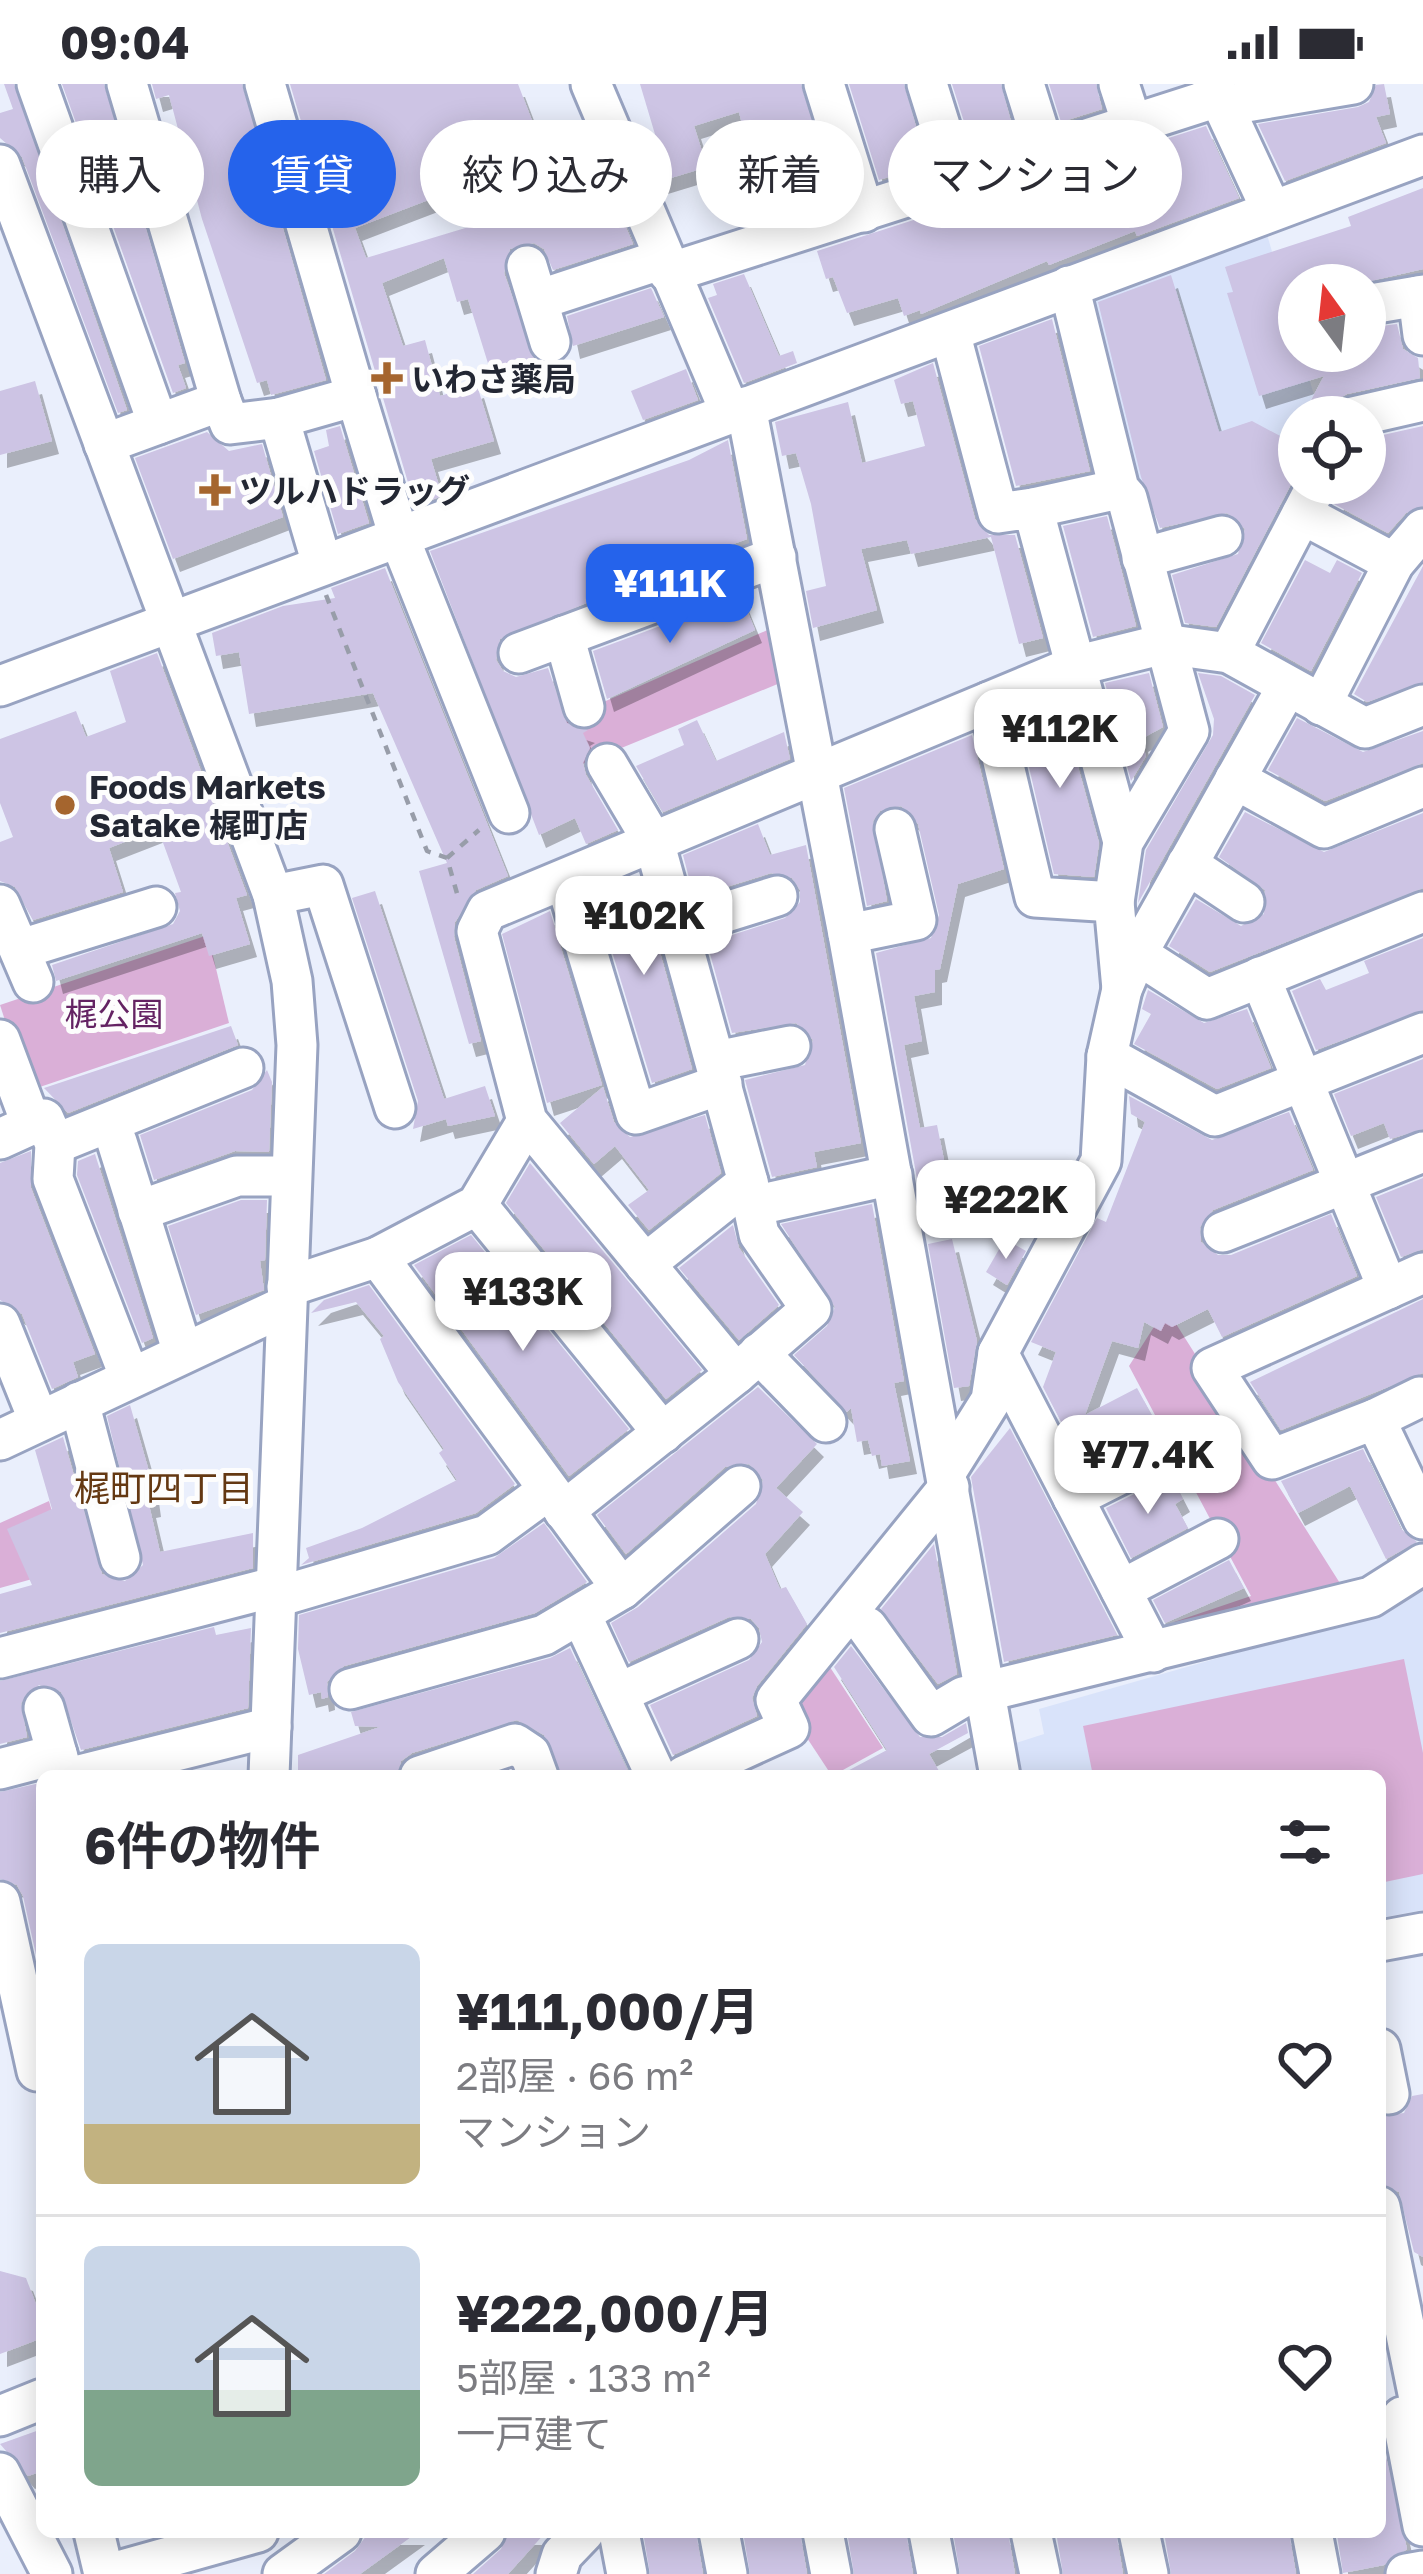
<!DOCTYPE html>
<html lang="ja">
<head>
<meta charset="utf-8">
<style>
	body { margin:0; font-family:"Golos Text","Noto Sans JP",sans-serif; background:#f2f2f3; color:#2b2b33; height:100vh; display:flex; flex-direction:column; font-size:45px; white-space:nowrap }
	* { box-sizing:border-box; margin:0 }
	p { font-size:39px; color:#7c7c81 }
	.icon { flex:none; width:66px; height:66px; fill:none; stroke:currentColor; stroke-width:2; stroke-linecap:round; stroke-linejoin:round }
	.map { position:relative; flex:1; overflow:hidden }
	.sheet { position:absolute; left:36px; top:1686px; width:1350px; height:768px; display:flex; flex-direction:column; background:#fff; border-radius:18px; box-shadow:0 6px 30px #0003 }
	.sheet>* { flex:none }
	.banner { position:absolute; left:36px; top:36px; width:1353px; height:108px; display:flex; gap:24px }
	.needle { width:78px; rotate:345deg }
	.fabs { position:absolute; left:1278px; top:180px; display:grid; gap:24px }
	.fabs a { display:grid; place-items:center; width:108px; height:108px; border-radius:50%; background:#fff; box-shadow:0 6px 30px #0003; font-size:60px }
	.price { position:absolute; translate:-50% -102px; padding:0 27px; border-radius:24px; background:#fff; color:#222; font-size:39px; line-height:78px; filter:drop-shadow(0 3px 6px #0008) }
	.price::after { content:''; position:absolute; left:50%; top:72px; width:36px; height:27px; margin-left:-18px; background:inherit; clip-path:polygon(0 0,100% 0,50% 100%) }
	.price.active { background:#2563eb; color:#fff }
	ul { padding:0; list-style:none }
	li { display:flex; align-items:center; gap:36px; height:300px; padding:0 48px }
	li+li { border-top:3px solid #e1e1e2 }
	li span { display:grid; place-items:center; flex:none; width:336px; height:240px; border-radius:18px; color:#555 }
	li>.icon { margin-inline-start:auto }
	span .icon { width:144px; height:144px; fill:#fffc; stroke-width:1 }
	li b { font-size:51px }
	h2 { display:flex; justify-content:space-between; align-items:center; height:144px; padding:0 48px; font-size:51px }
	.chip { padding:0 42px; border-radius:54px; background:#fff; box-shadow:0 6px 30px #0003; font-size:42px; line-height:108px }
	.chip.active { background:#2563eb; color:#fff }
	.status { display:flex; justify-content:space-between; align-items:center; height:84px; padding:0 60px; background:#fff; direction:ltr }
	.status svg { height:33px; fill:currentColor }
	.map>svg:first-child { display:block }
	.built { fill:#d9e3fa }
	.green { fill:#daafd7 }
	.building { fill:#cdc4e4; filter:url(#shadow) }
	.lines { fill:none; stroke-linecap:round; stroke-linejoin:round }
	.minor-casing { stroke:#98a3c1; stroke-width:45 }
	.path { stroke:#989da9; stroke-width:4.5; stroke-dasharray:9 9; stroke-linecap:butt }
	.minor { stroke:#fff; stroke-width:39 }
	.poi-dot { fill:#a5652e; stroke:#fdfdfd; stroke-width:4.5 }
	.labels { text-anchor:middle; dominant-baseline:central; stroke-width:10; stroke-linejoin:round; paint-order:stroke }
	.poi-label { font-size:33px; font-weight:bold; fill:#232733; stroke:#fdfdfd; text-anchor:start }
	.park-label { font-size:33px; fill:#642363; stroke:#fdfdfd }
	.neighbourhood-label { font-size:36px; fill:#643812; stroke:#fdfdfd }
</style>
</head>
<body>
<div class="status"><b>09:04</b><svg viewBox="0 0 49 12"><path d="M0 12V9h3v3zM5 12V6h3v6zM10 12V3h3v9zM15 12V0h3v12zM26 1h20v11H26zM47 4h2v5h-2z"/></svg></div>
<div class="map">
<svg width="1423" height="2490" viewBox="0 0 1423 2490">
	<defs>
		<filter id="shadow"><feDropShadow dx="7" dy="13" stdDeviation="0" flood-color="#0004"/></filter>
	</defs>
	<rect width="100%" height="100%" fill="#eaeffc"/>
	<!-- built -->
	<g class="built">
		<polygon points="1266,147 1314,311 1252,398 1144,423 1079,210"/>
		<polygon points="1423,1504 1423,1826 1380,1834 1380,1692 1023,1692 1016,1659 1044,1650 1039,1625 1387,1526"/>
	</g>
	<!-- green -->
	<g class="green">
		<polygon points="772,544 780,599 558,690 542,645"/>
		<polygon points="208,851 229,939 28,1007 0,921"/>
		<polygon points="1166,1224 1343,1504 1175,1549 1174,1538 1251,1512 1129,1282"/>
		<polygon points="49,1417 68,1485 0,1504 0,1439"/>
		<polygon points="820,1568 883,1664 832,1692 784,1619"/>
		<polygon points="1404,1575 1423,1669 1423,1790 1380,1799 1380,1692 1093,1692 1083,1642"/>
	</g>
	<!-- building -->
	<g class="building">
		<polygon points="4,0 14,0 127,326 118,329 22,73 0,54 0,29 13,25"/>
		<polygon points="62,0 104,0 185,279 178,281 186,304 173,309"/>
		<polygon points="152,0 242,0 326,296 271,311 267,296 257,299 202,135 169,11 156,15"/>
		<polygon points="290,0 518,0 534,42 509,53 520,81 355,144 366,174 608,101 633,160 553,186 544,165 534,159 510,165 504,189 534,275 491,289 468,215 457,218 444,174 382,199 403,262 425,256 440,312 477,301 494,357 431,375 442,412 415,422"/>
		<polygon points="640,0 801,0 834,111 827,113 817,86 796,94 788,77 754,86 739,28 694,42 707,83 661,97 652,70 660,67"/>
		<polygon points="849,0 904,0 927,81 879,96"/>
		<polygon points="952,0 1001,0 1015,53 973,66"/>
		<polygon points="1049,0 1096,0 1102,25 1061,38"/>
		<polygon points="1384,0 1390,30 1376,33 1386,59 1285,97 1258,40 1358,23 1369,18 1376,1"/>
		<polygon points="1206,42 1239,114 1137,152 1135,147 1049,181 1047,177 921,230 920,226 904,232 898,214 847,229 833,193 826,195 817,167"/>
		<polygon points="1423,104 1423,185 1353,201 1299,201 1299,218 1281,224 1295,267 1365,267 1365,244 1397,240 1403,265 1418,274 1420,294 1347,310 1336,316 1330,333 1302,333 1324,292 1259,312 1227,209 1233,208 1225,183 1351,142 1348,133"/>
		<polygon points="744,190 779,272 793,267 797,279 744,299 708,214 717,211 713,200"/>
		<polygon points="1171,191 1219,348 1252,337 1299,362 1299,385 1216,543 1185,539 1172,491 1238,470 1245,445 1227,429 1160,444 1141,393 1098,218"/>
		<polygon points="651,204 664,233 573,262 567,232"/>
		<polygon points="1052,235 1090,387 1016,402 979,262"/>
		<polygon points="933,279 975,435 989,451 1015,451 1043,554 1019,560 991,453 911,470 907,456 861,465 877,526 813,544 806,507 826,502 811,420 796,369 782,372 775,338 848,318 862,379 925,362 913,317 901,320 894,296"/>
		<polygon points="686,285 698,316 643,336 631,307"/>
		<polygon points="35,297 52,357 0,371 0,307"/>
		<polygon points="340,342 369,439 338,450 314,367 329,362 326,346"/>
		<polygon points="1423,342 1423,422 1406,429 1388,449 1334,420 1342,399 1365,399 1365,355"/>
		<polygon points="207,348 229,367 262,360 283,433 173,475 135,374"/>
		<polygon points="728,356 747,455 601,508 603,512 500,555 496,576 503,587 516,593 548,584 567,639 588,646 583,649 590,664 583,679 586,691 618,746 586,760 575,734 539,751 430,467 689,376"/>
		<polygon points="1107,432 1136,542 1093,553 1063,442"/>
		<polygon points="1305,476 1330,489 1337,476 1362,489 1311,587 1261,559"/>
		<polygon points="1423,482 1423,598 1367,618 1354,610"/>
		<polygon points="385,484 508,792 476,806 455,838 454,853 481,957 469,960 419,787 447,779 373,609 249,630 239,568 216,572 212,549 283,522 335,514 331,504"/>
		<polygon points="741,512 755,546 607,615 593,567"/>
		<polygon points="157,569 247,811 236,814 250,860 209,872 202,849 56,897 52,881 173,840 180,827 175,809 181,808 158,745 109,764 123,808 33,836 15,803 0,797 0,758 13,753 0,719 0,655 76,627 86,653 126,638 110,587"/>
		<polygon points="1149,589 1163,643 1141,655 1146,672 1131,697 1105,599"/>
		<polygon points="1198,589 1221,592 1255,611 1138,819 1146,766 1213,651 1214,635"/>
		<polygon points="1059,614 1099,759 1094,793 1054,790 1017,632"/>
		<polygon points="1297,634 1363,668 1423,647 1423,679 1325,717 1268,686"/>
		<polygon points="697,636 716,677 784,648 790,675 663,728 636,682 684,661 678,645"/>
		<polygon points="972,651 1004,785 958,800 940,885 935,886 935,908 914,912 922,957 904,961 920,1044 937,1041 949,1101 919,1106 876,869 931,854 939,831 918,740 901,722 880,727 873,737 887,817 867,822 844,704"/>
		<polygon points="1245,728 1324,768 1423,729 1423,804 1210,888 1169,862 1196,815 1241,842 1264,830 1265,806 1219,773"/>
		<polygon points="758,740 770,771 806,761 861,1059 814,1068 817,1083 772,1093 745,996 805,981 813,956 796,939 732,949 707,859 785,834 800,818 800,806 792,794 771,789 694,813 683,771"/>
		<polygon points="639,792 692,985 652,999 594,808"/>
		<polygon points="375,807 444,1015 485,1002 495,1032 448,1042 446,1035 413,1045 418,1017 352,814"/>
		<polygon points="550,827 602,1001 547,1019 502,850"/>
		<polygon points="1423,854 1423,926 1316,966 1292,907 1320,895 1326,906 1369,889 1364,877"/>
		<polygon points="1148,906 1204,939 1247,925 1271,984 1217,1005 1134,960 1151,930 1142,925"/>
		<polygon points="231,942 238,961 68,1029 44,1004"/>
		<polygon points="1423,975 1423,1045 1390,1055 1384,1039 1351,1052 1334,1010"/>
		<polygon points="267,986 272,998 269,1068 235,1067 154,1096 140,1051 252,1006"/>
		<polygon points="603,1003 614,1038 630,1053 705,1031 721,1089 649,1146 628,1121 649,1106 615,1062 594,1080 560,1039"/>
		<polygon points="1129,1012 1212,1056 1289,1028 1313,1086 1213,1126 1200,1143 1201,1158 1218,1171 1231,1171 1331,1130 1357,1192 1222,1253 1208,1225 1172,1243 1165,1239 1161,1247 1144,1238 1138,1264 1112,1257 1085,1331 1137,1304 1159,1344 1084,1382 1043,1303 1056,1268 1031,1258 1097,1134 1106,1138 1145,1038 1131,1030"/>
		<polygon points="31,1067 31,1104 95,1270 73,1278 78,1293 52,1305 22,1230 0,1216 0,1079"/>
		<polygon points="95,1070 153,1254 142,1259 77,1091 78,1077"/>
		<polygon points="530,1079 702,1286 666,1315 506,1119"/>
		<polygon points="1423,1094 1423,1165 1401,1173 1376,1113"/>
		<polygon points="241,1116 267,1116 265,1176 260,1177 264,1206 196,1231 168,1142"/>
		<polygon points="872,1120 904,1297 894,1299 910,1377 882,1382 880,1370 872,1372 868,1356 857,1358 851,1324 847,1328 794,1271 827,1242 835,1223 781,1140"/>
		<polygon points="733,1141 739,1164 779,1221 739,1256 679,1184"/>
		<polygon points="471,1151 629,1345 569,1392 414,1181"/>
		<polygon points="952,1155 977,1257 969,1302 954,1304 928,1160"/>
		<polygon points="1005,1155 1026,1167 1007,1201 986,1188"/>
		<polygon points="369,1201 515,1400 476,1429 301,1481 309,1474 306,1464 362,1444 457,1396 439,1369 444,1365 398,1298 380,1255 384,1252 356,1218 311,1229 324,1216"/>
		<polygon points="1423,1215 1423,1289 1281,1346 1250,1298"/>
		<polygon points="758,1303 817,1360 776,1404 803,1428 765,1470 780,1505 786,1503 807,1540 757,1602 752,1614 757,1632 673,1671 650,1621 749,1576 762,1558 759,1544 751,1535 729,1533 629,1578 611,1539 638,1523 756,1420 763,1396 749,1380 725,1383 626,1470 597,1431"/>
		<polygon points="130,1321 150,1391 154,1420 149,1421 160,1468 253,1449 253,1484 0,1549 0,1510 32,1501 7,1445 52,1425 35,1366 63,1353 102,1490 125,1497 143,1481 107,1332"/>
		<polygon points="1010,1344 1117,1551 1004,1578 971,1393"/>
		<polygon points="1363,1365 1401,1445 1417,1458 1386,1475 1350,1402 1298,1429 1281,1397"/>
		<polygon points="1171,1392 1183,1415 1175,1420 1188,1444 1131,1474 1106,1424"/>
		<polygon points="544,1439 587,1498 535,1529 344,1582 327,1598 328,1613 322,1615 321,1608 309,1611 298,1565 299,1531 494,1474"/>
		<polygon points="934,1460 957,1590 938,1600 881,1525"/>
		<polygon points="1229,1476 1244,1504 1165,1539 1153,1516"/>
		<polygon points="214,1543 216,1551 251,1544 248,1624 81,1666 61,1608 39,1601 21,1619 27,1653 0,1660 0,1597"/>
		<polygon points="851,1562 920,1653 942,1653 966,1639 968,1649 929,1670 942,1692 838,1692 887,1666 834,1583"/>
		<polygon points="570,1564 630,1692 561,1692 544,1651 517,1636 412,1669 401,1677 397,1692 298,1692 298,1671 380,1643 355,1642 351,1628 550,1574"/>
		<polygon points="40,1699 42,1702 42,1898 23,1812 17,1801 0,1795 0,1708"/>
		<polygon points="1423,2010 1423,2173 1414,2168 1399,2108 1380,2100 1380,2032 1404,2029 1412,2012"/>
		<polygon points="0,2187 26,2194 42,2236 42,2254 0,2270"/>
		<polygon points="42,2345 42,2387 28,2392 0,2360"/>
		<polygon points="1380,2346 1407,2465 1384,2481 1343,2489 1337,2451 1380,2448"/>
		<polygon points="369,2448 418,2448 360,2490 324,2490 355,2467"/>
		<polygon points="508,2448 546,2448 508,2490 473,2490 501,2465"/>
		<polygon points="643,2448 696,2448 703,2490 650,2490"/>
		<polygon points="743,2448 800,2448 807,2490 750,2490"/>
		<polygon points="847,2448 906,2448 913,2490 854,2490"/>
		<polygon points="953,2448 1008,2448 1015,2490 960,2490"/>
		<polygon points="1056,2448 1116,2448 1123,2490 1063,2490"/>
		<polygon points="1164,2448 1289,2448 1296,2490 1171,2490"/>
	</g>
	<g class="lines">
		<!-- minor casing -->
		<g class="minor-casing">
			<g id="minor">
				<polyline points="37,0 158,340"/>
				<polyline points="127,0 221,317 230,340 279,334 322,480"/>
				<polyline points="265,0 356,312 279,334"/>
				<polyline points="591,0 730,328"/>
				<polyline points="824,0 864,128"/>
				<polyline points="927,0 958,99"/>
				<polyline points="1024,0 1046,70"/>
				<polyline points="1119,0 1132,40"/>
				<polyline points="1213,0 1271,125"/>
				<polyline points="1222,22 1353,0"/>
				<polyline points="0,81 273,811 292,897 297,961 269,1692"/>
				<polyline points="527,182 550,258"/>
				<polyline points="669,189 1218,13"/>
				<polyline points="1069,202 1119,405 1127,414 1189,647 1123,758 1114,818"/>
				<polyline points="1423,211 1418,212 1423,251"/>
				<polyline points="538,216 663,175"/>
				<polyline points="1365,221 1418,212"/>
				<polyline points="950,248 998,429 1033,424 1123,758"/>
				<polyline points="356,312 399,453 509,729"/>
				<polyline points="746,323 848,850 1000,1692"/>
				<polyline points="1353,333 1423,317"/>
				<polyline points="104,360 221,317"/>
				<polyline points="1033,424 1119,405"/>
				<polyline points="1302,430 1394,479"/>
				<polyline points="1142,474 1222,452"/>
				<polyline points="564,552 584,623"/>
				<polyline points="519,569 776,473"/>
				<polyline points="1229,569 1318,399"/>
				<polyline points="0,602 1423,71"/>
				<polyline points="989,618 1035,813 1114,818 1122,905"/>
				<polyline points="1321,621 1394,479 1423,445"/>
				<polyline points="607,680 655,761 748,1098 645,1180"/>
				<polyline points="1235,695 1324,744 1423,703"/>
				<polyline points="1187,780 1244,818"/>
				<polyline points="566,798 636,1030 722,1000"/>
				<polyline points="273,811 323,801 395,1024"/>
				<polyline points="0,821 33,898"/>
				<polyline points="678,843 777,812"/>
				<polyline points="848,850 916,836 895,745"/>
				<polyline points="21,865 156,823"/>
				<polyline points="1137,870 1207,915 1423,828"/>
				<polyline points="1260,893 1388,1205"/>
				<polyline points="0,956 31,1039"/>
				<polyline points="1107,972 1215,1032 1423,949"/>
				<polyline points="716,977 790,962"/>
				<polyline points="0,1055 44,1035 55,1060 53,1095 130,1294"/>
				<polyline points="117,1058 183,1269"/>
				<polyline points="55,1060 243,984"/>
				<polyline points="477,1121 663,1349"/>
				<polyline points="753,1122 892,1091"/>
				<polyline points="138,1127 237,1092 291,1092"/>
				<polyline points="1223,1148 1423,1068"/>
				<polyline points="1423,1189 1212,1284 1272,1375 1375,1335 1423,1435"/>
				<polyline points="287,1203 378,1173 477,1121 527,1037"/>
				<polyline points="0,1240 39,1337"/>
				<polyline points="759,1269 826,1338"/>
				<polyline points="998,1269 1153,1568"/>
				<polyline points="736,1290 811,1225 759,1150 748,1098"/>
				<polyline points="79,1318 120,1474"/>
				<polyline points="1375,1335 1420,1313"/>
				<polyline points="0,1356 285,1222"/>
				<polyline points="946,1388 991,1316 998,1269 1101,1077 1107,972 1122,905 1137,870 1287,603"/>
				<polyline points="1073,1414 1170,1365"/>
				<polyline points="564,1427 736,1290 527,1037 477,847 487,827 1075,582 1164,560 1229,569 1365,644 1423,621"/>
				<polyline points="622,1505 740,1402"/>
				<polyline points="1121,1506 1218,1455"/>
				<polyline points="277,1513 487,1451 547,1407"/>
				<polyline points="582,1533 656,1692"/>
				<polyline points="867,1543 931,1632 963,1613 1371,1513 1423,1480"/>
				<polyline points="0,1574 278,1502"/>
				<polyline points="350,1605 544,1551 622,1505 378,1173"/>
				<polyline points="619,1609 738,1555"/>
				<polyline points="44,1624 57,1670"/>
				<polyline points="0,1685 57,1670 63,1692"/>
				<polyline points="76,1692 271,1643"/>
				<polyline points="420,1692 515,1660 530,1670 538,1692"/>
				<polyline points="684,1692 789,1644 776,1616 949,1403"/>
				<polyline points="0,1818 37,1987 42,1986"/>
				<polyline points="1380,1857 1423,1849"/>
				<polyline points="1380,1965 1389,2010"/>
				<polyline points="1380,2123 1422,2329"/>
				<polyline points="0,2332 42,2315"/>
				<polyline points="1402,2333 1423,2442"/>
				<polyline points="0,2389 52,2490"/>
				<polyline points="94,2448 104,2490"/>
				<polyline points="619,2448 627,2490"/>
				<polyline points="719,2448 727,2490"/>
				<polyline points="823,2448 831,2490"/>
				<polyline points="929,2448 937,2490"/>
				<polyline points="1031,2448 1040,2490"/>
				<polyline points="1139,2448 1148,2490"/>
				<polyline points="1312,2448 1320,2490"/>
				<polyline points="108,2490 258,2448"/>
				<polyline points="283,2490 341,2448"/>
				<polyline points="436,2490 485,2448"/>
				<polyline points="556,2490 562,2471 584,2448"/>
				<polyline points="1406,2490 1423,2487"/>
			</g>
		</g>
		<!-- path -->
		<g class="path">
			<polyline points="326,511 427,767 447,774 458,813"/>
			<polyline points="447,774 479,746"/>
		</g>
		<!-- minor -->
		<use href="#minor" class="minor"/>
	</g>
	<!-- markers -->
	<g class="poi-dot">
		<path d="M381 276h12v12h12v12h-12v12h-12v-12h-12v-12h12z"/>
		<path d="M209 388h12v12h12v12h-12v12h-12v-12h-12v-12h12z"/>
		<circle cx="65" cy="721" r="12"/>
	</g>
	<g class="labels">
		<!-- poi labels -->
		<g class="poi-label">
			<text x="411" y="294">いわさ薬局</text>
			<text x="239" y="406">ツルハドラッグ</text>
			<text x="89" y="702">Foods Markets<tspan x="89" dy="38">Satake 梶町店</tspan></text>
		</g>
		<!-- park labels -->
		<g class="park-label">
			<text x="114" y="929">梶公園</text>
		</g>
		<!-- neighbourhood labels -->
		<g class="neighbourhood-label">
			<text x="164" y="1403">梶町四丁目</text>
		</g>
	</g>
</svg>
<div class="fabs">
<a><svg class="needle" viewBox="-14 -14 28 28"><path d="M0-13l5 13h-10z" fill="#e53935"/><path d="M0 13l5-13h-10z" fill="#7c7c81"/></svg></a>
<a><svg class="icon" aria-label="locate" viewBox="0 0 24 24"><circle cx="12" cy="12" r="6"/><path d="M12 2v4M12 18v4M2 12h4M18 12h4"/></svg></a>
</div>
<b class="price active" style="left:670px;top:562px">¥111K</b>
<b class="price" style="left:1060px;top:707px">¥112K</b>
<b class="price" style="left:644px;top:894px">¥102K</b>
<b class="price" style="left:1006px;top:1178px">¥222K</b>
<b class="price" style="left:523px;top:1270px">¥133K</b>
<b class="price" style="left:1148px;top:1433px">¥77.4K</b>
<div class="banner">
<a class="chip">購入</a>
<a class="chip active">賃貸</a>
<a class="chip">絞り込み</a>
<a class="chip">新着</a>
<a class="chip">マンション</a>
</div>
<section class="sheet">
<h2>6件の物件<svg class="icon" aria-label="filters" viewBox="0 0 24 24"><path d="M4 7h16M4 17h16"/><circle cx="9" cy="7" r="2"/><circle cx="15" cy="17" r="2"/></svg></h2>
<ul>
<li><span style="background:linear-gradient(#c9d6e8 75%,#c2b280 0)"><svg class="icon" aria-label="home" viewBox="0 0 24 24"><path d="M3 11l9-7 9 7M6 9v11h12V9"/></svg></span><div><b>¥111,000/月</b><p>2部屋 · 66 m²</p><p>マンション</p></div><svg class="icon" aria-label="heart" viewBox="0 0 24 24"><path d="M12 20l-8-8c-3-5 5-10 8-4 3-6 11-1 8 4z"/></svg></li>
<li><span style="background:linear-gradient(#c9d6e8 60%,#7fa58c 0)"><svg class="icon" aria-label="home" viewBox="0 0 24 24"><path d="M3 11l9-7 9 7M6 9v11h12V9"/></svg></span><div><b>¥222,000/月</b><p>5部屋 · 133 m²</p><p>一戸建て</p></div><svg class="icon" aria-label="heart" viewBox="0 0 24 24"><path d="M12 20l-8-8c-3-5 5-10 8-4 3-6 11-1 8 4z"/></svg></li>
</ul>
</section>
</div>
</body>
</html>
